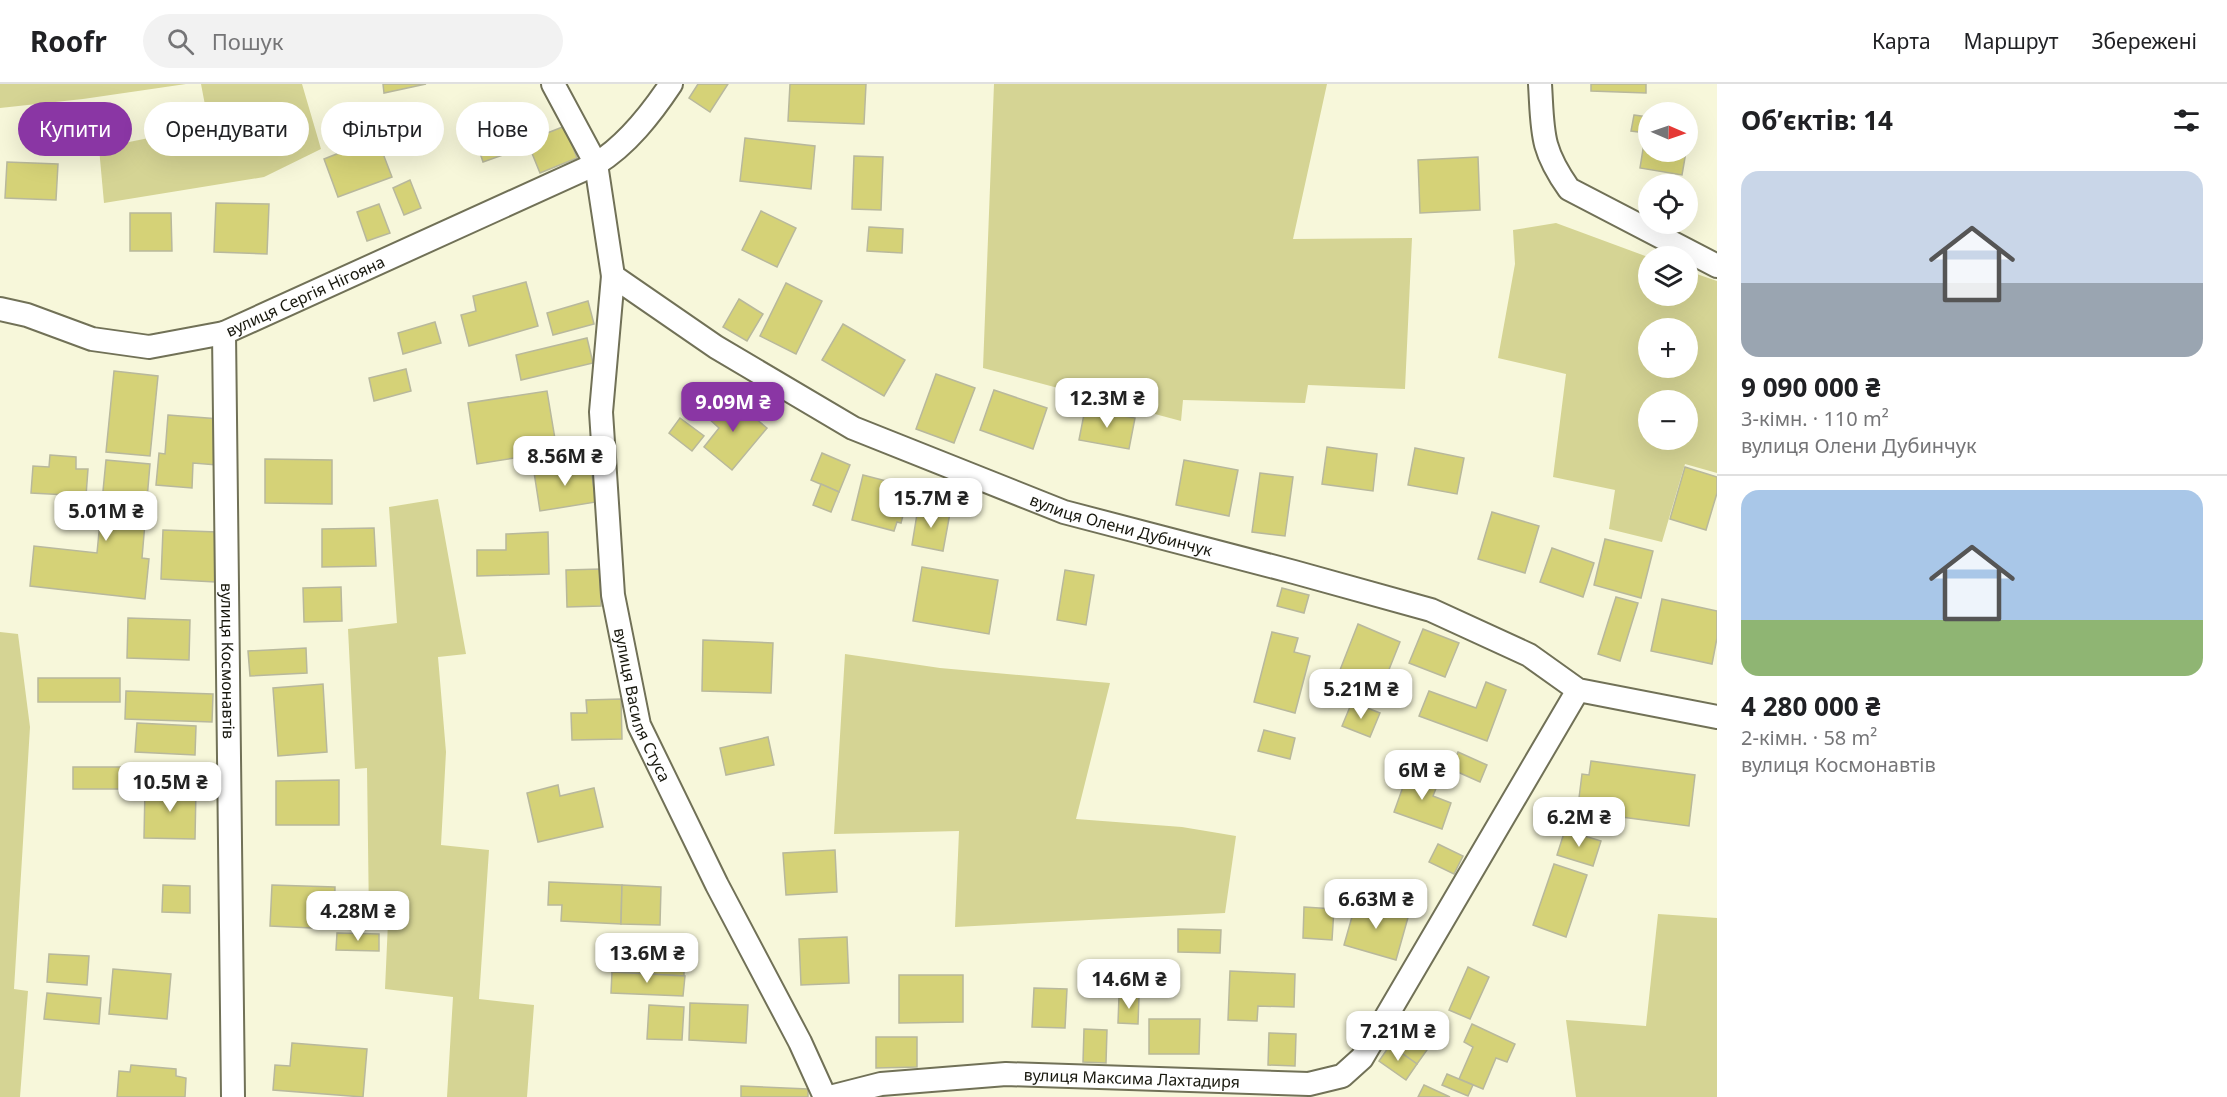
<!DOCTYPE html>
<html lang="uk">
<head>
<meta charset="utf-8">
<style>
	body { margin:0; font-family:"Noto Sans",sans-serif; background:#f2f2f2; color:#202124; height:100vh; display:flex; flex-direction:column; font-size:22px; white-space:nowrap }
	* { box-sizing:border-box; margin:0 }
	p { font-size:20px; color:#757577 }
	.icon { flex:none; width:33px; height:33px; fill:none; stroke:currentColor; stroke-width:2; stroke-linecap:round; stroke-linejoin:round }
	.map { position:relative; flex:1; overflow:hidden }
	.panel { display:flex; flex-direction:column; background:#fff; width:510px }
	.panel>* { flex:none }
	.banner { position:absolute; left:18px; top:18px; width:570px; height:54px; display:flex; gap:12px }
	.needle { width:39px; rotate:92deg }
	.fabs { position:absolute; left:1638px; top:18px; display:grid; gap:12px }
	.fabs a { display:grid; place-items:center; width:60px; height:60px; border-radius:50%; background:#fff; box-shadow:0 6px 24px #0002; font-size:30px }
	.price { position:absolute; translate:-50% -51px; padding:0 14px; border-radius:12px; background:#fff; color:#222; font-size:20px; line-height:39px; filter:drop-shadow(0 2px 3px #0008) }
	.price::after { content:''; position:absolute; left:50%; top:36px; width:18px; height:14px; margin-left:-9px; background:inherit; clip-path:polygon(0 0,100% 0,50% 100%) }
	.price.current { background:#8a36a4; color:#fff }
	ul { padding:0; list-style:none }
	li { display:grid; align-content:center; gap:12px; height:318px; padding:0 24px }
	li+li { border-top:2px solid #e0e0e0 }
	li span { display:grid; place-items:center; height:186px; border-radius:18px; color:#555 }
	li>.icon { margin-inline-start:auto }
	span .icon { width:108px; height:108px; fill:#fffc; stroke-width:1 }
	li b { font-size:26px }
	h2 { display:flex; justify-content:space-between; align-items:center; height:72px; padding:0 24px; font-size:26px }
	.tag { padding:0 21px; border-radius:27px; background:#fff; box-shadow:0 6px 24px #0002; font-size:21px; line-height:54px }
	.tag.current { background:#8a36a4; color:#fff }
	header { display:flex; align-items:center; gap:36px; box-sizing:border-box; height:84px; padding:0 30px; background:#fff; border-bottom:2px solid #e0e0e0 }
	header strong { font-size:28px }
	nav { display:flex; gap:33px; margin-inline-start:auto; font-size:21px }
	.search { width:420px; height:54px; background:#f2f2f2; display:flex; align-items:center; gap:15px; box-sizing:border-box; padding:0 21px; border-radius:33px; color:#757577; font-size:22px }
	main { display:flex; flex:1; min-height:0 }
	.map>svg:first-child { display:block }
	.green { fill:#d5d494; fill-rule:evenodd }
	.building { fill:#d5d277; stroke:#b8b89c; stroke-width:1.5 }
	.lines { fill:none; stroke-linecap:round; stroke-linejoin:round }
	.minor-casing { stroke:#717157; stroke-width:26 }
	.minor { stroke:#fff; stroke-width:22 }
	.labels { text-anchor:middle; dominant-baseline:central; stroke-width:5; stroke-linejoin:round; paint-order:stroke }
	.street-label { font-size:16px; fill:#17170d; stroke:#f7f7da }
</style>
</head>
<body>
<header>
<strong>Roofr</strong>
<div class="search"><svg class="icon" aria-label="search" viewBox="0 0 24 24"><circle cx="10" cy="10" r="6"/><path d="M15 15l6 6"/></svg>Пошук</div>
<nav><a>Карта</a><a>Маршрут</a><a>Збережені</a></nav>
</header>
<main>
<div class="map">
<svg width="1717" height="1013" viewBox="0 0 1717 1013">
	<rect width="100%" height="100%" fill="#f7f7da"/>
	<!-- green -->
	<g class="green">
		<polygon points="0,0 186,0 83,15 0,24"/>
		<polygon points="201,0 302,0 321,65 264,93 104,119 99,64 209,42"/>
		<polygon points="994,0 1327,0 1293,155 1412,154 1405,305 1308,301 1305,319 1183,316 1181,337 983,284"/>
		<path d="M1556,139L1648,173V212H1688V187L1717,197V389L1685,380L1662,458L1609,445L1615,406L1553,393L1566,290L1498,274L1515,180L1513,146ZM1688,244V284H1648V244ZM1688,316V356H1648V316Z"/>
		<polygon points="438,415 466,570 438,573 446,668 441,761 489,766 479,915 534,921 527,1013 447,1013 453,913 385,905 388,838 369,836 367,684 355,685 348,545 397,539 389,423"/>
		<polygon points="0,548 18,550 30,643 14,905 28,907 20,1013 0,1013"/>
		<polygon points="845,570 940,584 1110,599 1076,735 1182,743 1236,752 1225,829 955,843 959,747 834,750"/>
		<polygon points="1658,830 1717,834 1717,1013 1576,1013 1566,936 1646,942"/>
	</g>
	<!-- building -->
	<g class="building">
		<polygon points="383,0 426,0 384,9"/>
		<polygon points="698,0 728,0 710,28 689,14"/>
		<polygon points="790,0 866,0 864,40 788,37"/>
		<polygon points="1591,0 1646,0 1646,9 1591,7"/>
		<polygon points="505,21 520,65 483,78 468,33"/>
		<polygon points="1634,31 1648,33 1646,49 1631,47"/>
		<polygon points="1648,34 1648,68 1686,68 1682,91 1640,84"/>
		<polygon points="565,42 577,74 540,89 527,57"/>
		<polygon points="377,54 392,93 338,113 324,75"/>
		<polygon points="745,54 815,62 811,105 740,97"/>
		<polygon points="854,72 883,73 881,126 852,125"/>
		<polygon points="1478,73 1480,126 1420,129 1418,76"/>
		<polygon points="7,78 58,80 56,116 5,114"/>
		<polygon points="410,96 421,124 404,131 393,104"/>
		<polygon points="216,119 269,120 267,170 214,168"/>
		<polygon points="379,120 390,149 367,157 357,128"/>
		<polygon points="761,127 796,144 777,183 742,166"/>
		<polygon points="130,129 171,129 172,167 130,167"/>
		<polygon points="869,143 903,145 902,169 867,167"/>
		<polygon points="526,198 538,242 469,262 461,231 476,227 473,212"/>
		<polygon points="786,199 822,217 796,270 760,252"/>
		<polygon points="739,215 763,230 747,257 723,243"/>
		<polygon points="588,217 594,240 553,251 547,229"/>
		<polygon points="435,238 441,259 403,270 398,249"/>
		<polygon points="843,240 905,276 884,312 822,276"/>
		<polygon points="587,254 593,279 521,296 516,271"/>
		<polygon points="406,285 411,307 374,317 369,294"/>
		<polygon points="114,287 158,292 150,372 106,368"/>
		<polygon points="936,290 975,304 954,359 916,345"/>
		<polygon points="994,306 1047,324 1033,365 980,346"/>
		<polygon points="547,307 557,367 477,380 468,319"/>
		<polygon points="727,311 767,344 732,386 704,363 719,344 708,334"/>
		<polygon points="1085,325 1135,334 1129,365 1079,356"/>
		<polygon points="168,331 220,335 217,381 193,379 192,404 156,401 159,369 165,370"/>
		<polygon points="680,334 704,352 692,367 669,349"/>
		<polygon points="1327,363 1377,370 1373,407 1322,400"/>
		<polygon points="1415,364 1464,374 1457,410 1408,401"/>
		<polygon points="822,369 850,381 839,408 811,396"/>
		<polygon points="50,371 76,373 76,385 88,385 86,412 31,409 33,382 49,383"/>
		<polygon points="265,375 332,376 332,420 265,419"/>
		<polygon points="106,376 150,380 142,474 149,475 145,515 30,502 34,462 97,469"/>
		<polygon points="1184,376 1238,386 1229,432 1176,421"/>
		<polygon points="590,379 596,418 540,427 534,388"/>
		<polygon points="1685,383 1717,393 1717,409 1706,446 1670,435"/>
		<polygon points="1260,389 1293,393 1285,452 1252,448"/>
		<polygon points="863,391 906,402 904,411 908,412 901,439 897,438 894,447 852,436"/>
		<polygon points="821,400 839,408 831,428 813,421"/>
		<polygon points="918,424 950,429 943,467 912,461"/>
		<polygon points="1492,428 1539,442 1525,489 1478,475"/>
		<polygon points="374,444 376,482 322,483 322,445"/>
		<polygon points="163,446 217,448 215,498 161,495"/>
		<polygon points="548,448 549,490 477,492 477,466 506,466 506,450"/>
		<polygon points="1605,455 1653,467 1641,514 1594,501"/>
		<polygon points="1552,464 1594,479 1583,513 1540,498"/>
		<polygon points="922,483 998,496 989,550 913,537"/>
		<polygon points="600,485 601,522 567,523 566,486"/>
		<polygon points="1065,486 1094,491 1086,541 1057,536"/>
		<polygon points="341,503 342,537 304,538 303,504"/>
		<polygon points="1282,504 1309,511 1304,529 1277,522"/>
		<polygon points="1616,513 1638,519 1620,577 1598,570"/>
		<polygon points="1662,515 1717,527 1717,554 1712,580 1651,567"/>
		<polygon points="128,534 190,536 189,576 127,574"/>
		<polygon points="1358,540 1400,558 1382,603 1340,586"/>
		<polygon points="1423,545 1459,559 1445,593 1409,579"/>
		<polygon points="1272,548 1298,554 1294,568 1310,572 1295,629 1254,618"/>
		<polygon points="703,556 773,559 771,609 702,607"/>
		<polygon points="306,564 307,589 250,592 248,567"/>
		<rect x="38" y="594" width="82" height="24"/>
		<polygon points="1486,598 1506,606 1487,657 1419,632 1429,607 1476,624"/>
		<polygon points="323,600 327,668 278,672 273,604"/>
		<polygon points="126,607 213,610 212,638 125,635"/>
		<polygon points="621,615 622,655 572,656 571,629 587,629 586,616"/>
		<polygon points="1352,618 1380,629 1370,653 1342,642"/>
		<polygon points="137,639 196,642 195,671 135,668"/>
		<polygon points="1264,646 1295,654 1290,675 1258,667"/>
		<polygon points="768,653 774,681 726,691 720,664"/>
		<polygon points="1458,668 1487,681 1480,698 1451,685"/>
		<polygon points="1591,677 1695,691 1689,742 1584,728 1586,715 1579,714 1582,690 1589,691"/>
		<rect x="73" y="683" width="57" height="22"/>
		<polygon points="1409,686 1439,697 1433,712 1451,719 1442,745 1394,728"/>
		<polygon points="339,696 339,741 276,741 276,697"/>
		<polygon points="558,701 560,712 594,704 603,743 538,758 527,709"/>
		<polygon points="145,704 196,705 195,755 144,754"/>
		<polygon points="1565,746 1601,757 1593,782 1557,771"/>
		<polygon points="1438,760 1463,772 1454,790 1429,778"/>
		<polygon points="835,766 837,808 786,811 783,769"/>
		<polygon points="1554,780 1587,791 1566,853 1533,841"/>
		<polygon points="549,798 622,801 621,840 561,837 562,821 548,821"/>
		<polygon points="163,801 190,802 190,829 162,828"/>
		<polygon points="272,801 335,803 334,845 270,842"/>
		<polygon points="622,801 661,803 660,841 621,840"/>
		<polygon points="1357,815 1409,830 1396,876 1344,861"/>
		<polygon points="1304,823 1334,825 1332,856 1303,854"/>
		<polygon points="1178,845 1221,846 1220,869 1178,868"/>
		<polygon points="337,849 379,850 379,867 336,866"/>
		<polygon points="847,853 849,899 801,901 799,855"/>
		<polygon points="613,864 684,867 684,892 612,888"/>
		<polygon points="49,870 89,872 87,901 47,898"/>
		<polygon points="1111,877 1153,878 1152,913 1110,911"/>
		<polygon points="1468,883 1489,893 1470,935 1449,926"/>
		<polygon points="113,885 171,890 167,935 109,930"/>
		<polygon points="1230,887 1295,890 1294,923 1258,922 1257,937 1228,936"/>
		<polygon points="612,888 685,892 683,912 611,909"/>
		<polygon points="899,891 963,891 963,938 899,939"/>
		<polygon points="1034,904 1067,905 1065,944 1032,943"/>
		<polygon points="47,909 101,914 99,940 44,935"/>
		<polygon points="1119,912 1139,912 1138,940 1118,939"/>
		<polygon points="690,919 748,921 746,959 689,956"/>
		<polygon points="649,921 684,923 682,956 647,955"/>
		<polygon points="1149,935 1200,935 1199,970 1149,970"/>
		<polygon points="1472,940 1515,960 1507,978 1496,974 1483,1005 1459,995 1473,963 1464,958"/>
		<polygon points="1084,945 1107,946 1106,979 1083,978"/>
		<polygon points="1400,947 1427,966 1417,980 1390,961"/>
		<polygon points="1269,949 1296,950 1295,982 1268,981"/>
		<polygon points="876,953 917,953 917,983 876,984"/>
		<polygon points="292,959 367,965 363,1013 273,1006 275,981 290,982"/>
		<polygon points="1390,961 1417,980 1406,996 1379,977"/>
		<polygon points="131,981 176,985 176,992 186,994 185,1013 117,1013 119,987 130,988"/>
		<polygon points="1447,990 1473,1001 1468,1012 1442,1001"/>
		<polygon points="1424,1001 1450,1013 1418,1013"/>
		<polygon points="741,1002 808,1005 808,1013 741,1013"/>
	</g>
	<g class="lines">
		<!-- minor casing -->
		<g class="minor-casing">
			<g id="minor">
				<path id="s1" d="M553,0L596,80L613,192L716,263L853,344L1064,428L1294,488L1431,526L1529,571L1578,606L1717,633"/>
				<path d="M1540,0C1543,48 1540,64 1569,105L1717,182"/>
				<path id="s2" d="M613,192L601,328L613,511L639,641L717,801L800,958L825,1013"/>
				<path id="s3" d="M0,225L27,231L92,255L149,263L224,249L596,80C627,61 651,30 671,0"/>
				<path id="s4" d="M224,249L233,1013"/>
				<path id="s5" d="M830,1013L881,1000L1006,990L1309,1000L1342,992L1362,974L1578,606"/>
			</g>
		</g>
		<!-- minor -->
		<use href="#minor" class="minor"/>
	</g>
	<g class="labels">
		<!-- street labels -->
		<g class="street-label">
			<text stroke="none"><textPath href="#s3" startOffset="320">вулиця Сергія Нігояна</textPath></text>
			<text stroke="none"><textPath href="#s1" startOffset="774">вулиця Олени Дубинчук</textPath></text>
			<text stroke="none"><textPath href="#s4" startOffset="328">вулиця Космонавтів</textPath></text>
			<text stroke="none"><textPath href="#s2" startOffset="434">вулиця Василя Стуса</textPath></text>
			<text stroke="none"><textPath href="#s5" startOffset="304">вулиця Максима Лахтадиря</textPath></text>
		</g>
	</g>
</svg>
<div class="fabs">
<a><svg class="needle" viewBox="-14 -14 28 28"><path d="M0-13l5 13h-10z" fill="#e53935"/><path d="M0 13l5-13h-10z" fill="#757577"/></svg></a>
<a><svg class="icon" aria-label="locate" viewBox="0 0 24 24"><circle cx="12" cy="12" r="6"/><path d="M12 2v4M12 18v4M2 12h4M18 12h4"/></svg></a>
<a><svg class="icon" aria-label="layers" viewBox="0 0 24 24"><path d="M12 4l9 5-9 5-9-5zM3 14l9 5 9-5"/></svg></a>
<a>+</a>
<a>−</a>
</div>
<b class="price" style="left:1107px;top:345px">12.3M ₴</b>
<b class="price current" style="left:733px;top:349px">9.09M ₴</b>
<b class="price" style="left:565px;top:403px">8.56M ₴</b>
<b class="price" style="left:931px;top:445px">15.7M ₴</b>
<b class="price" style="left:106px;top:458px">5.01M ₴</b>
<b class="price" style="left:1361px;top:636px">5.21M ₴</b>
<b class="price" style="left:1422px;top:717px">6M ₴</b>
<b class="price" style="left:170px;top:729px">10.5M ₴</b>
<b class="price" style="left:1579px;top:764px">6.2M ₴</b>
<b class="price" style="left:1376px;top:846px">6.63M ₴</b>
<b class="price" style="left:358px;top:858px">4.28M ₴</b>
<b class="price" style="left:647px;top:900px">13.6M ₴</b>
<b class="price" style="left:1129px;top:926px">14.6M ₴</b>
<b class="price" style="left:1398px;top:978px">7.21M ₴</b>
<div class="banner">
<a class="tag current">Купити</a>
<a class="tag">Орендувати</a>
<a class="tag">Фільтри</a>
<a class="tag">Нове</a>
</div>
</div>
<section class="panel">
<h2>Об’єктів: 14<svg class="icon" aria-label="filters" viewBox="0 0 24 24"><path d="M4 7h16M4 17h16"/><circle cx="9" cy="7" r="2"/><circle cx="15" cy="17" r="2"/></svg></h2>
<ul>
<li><span style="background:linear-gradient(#c9d6e8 60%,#9aa5b1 0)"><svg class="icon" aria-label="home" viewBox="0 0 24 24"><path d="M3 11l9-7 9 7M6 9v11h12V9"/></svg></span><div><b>9 090 000 ₴</b><p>3-кімн. · 110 m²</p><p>вулиця Олени Дубинчук</p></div></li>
<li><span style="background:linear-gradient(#a9c7e8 70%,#8fb573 0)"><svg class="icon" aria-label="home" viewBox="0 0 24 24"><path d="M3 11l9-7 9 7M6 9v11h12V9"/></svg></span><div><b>4 280 000 ₴</b><p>2-кімн. · 58 m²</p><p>вулиця Космонавтів</p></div></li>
</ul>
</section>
</main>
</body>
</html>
